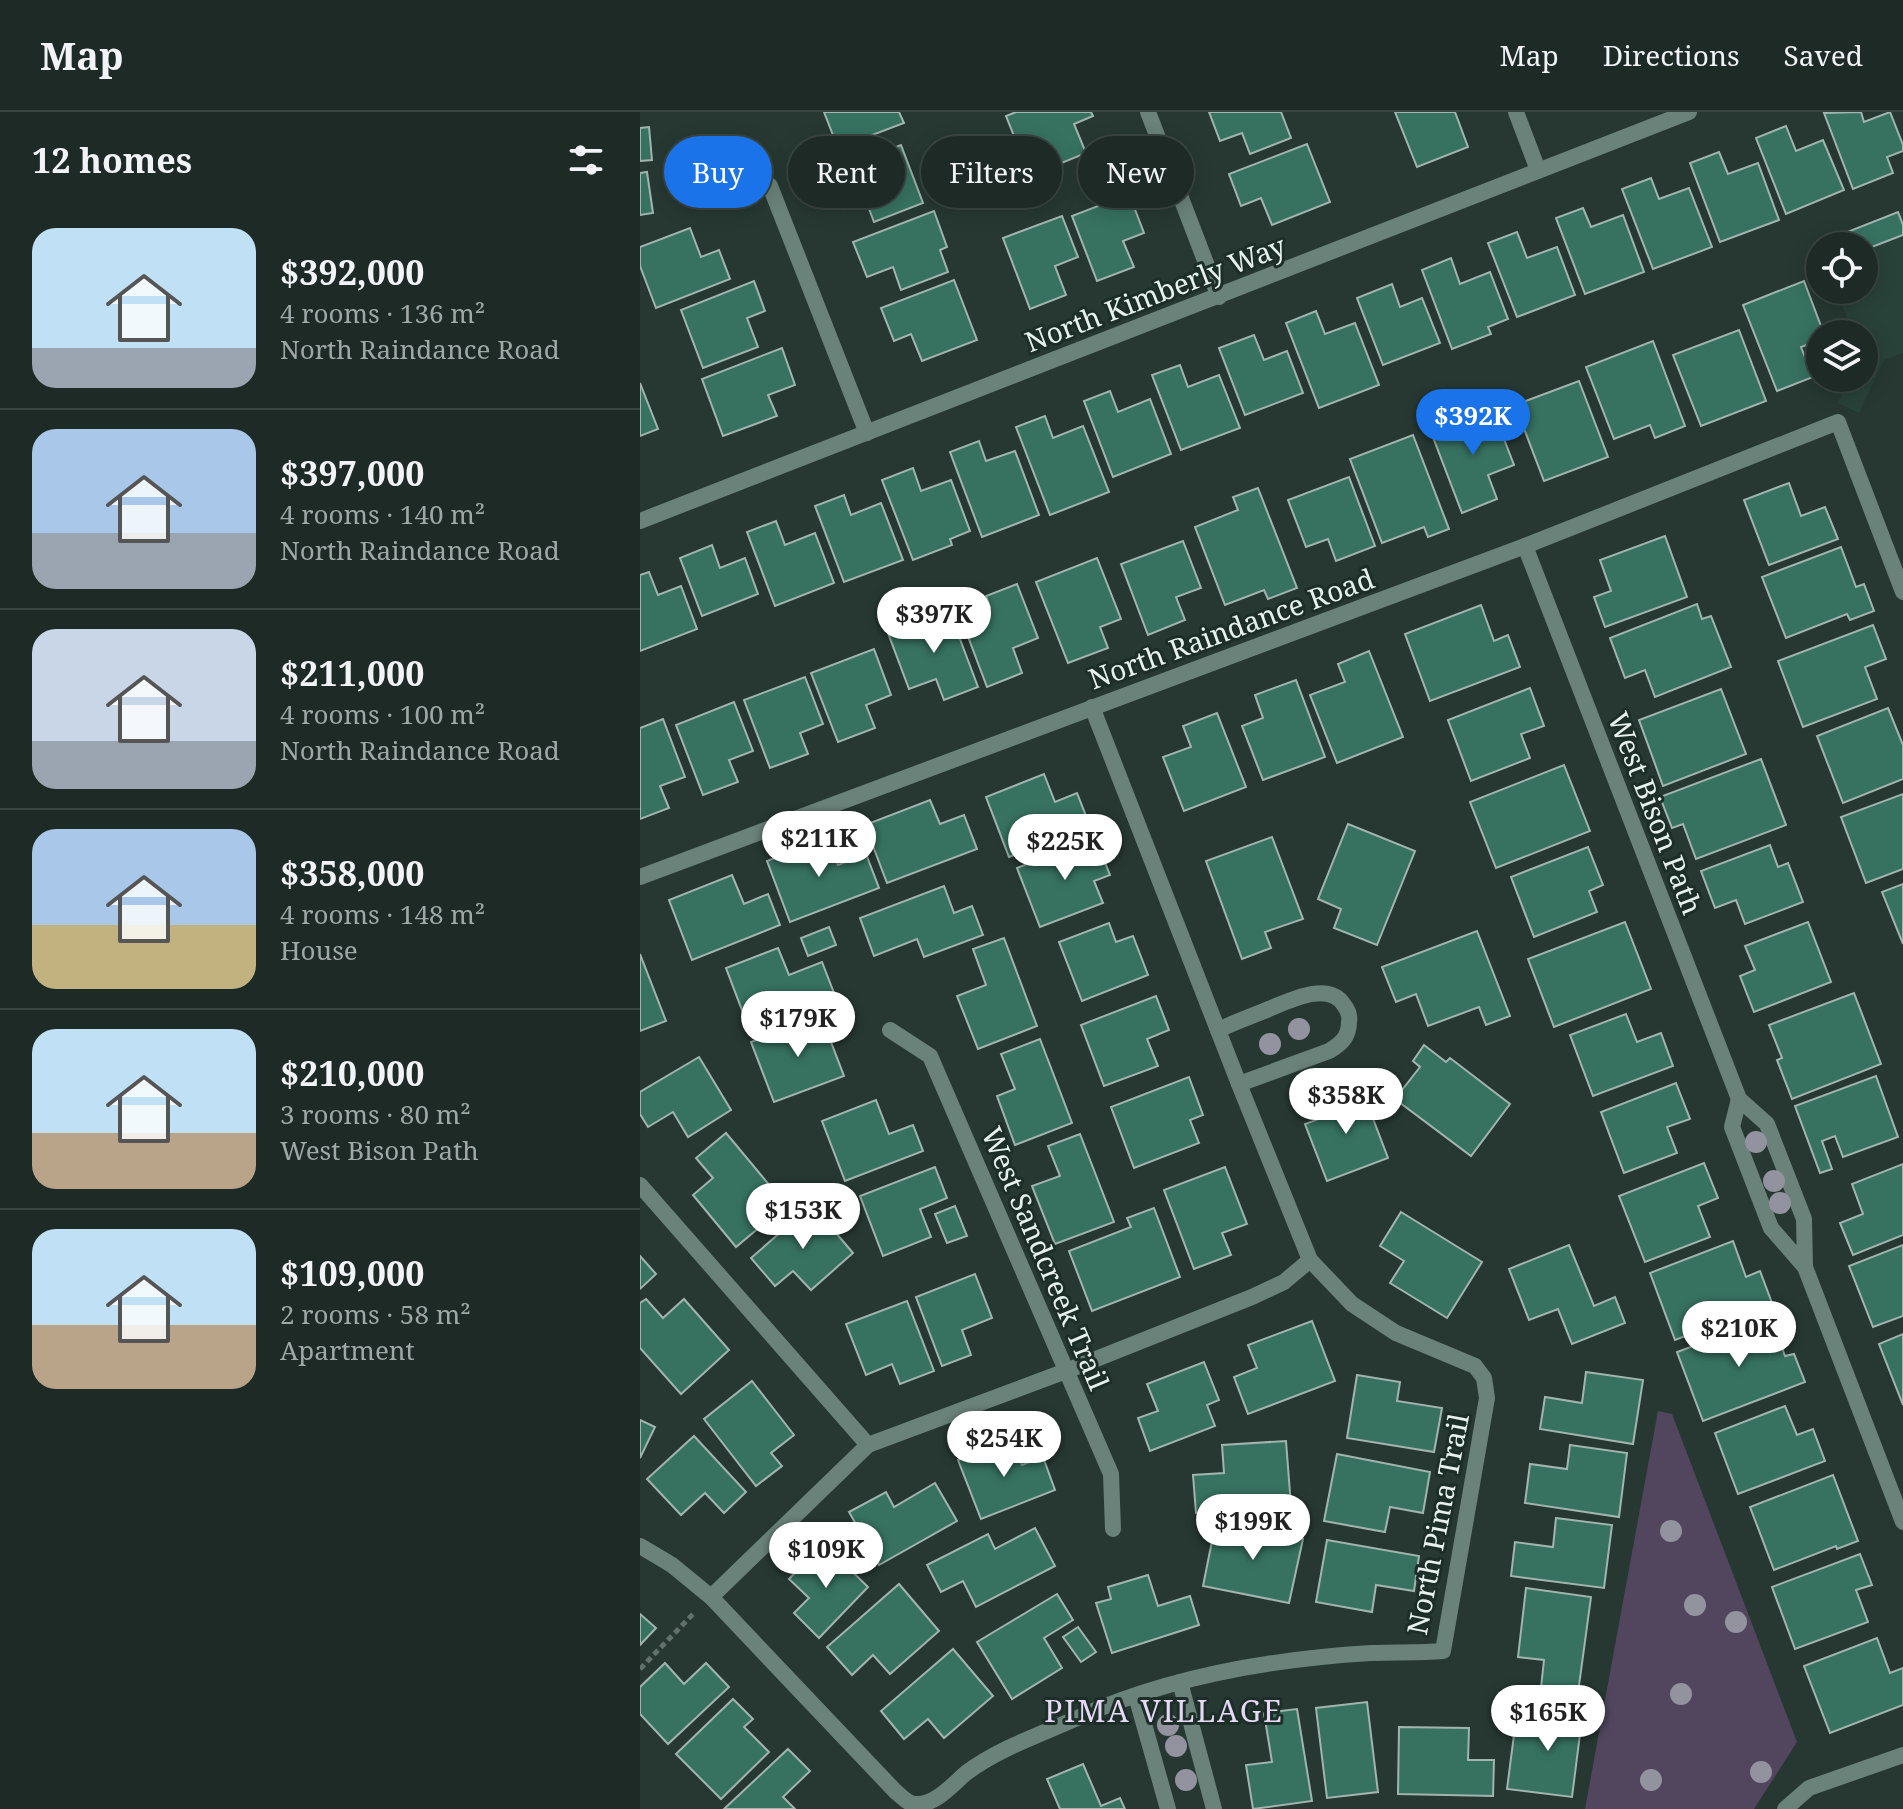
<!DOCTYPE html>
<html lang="en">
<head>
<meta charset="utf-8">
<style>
	body { margin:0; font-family:"Noto Serif",serif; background:#25322e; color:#f1f3f6; height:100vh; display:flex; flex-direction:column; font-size:30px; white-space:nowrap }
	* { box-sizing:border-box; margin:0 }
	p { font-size:26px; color:#a0a7a7 }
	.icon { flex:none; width:44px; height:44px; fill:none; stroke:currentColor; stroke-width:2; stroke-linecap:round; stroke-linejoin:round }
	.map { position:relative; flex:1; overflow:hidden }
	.details { display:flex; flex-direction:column; background:#1d2a26; width:640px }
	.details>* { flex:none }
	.guide { position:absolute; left:24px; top:24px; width:760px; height:72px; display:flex; gap:16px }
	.controls { position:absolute; left:1166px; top:120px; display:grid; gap:16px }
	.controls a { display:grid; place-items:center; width:72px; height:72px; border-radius:50%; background:#1d2a26; box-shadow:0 4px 20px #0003,0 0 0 2px #3b4643; font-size:40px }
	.price { position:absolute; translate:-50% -68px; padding:0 18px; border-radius:28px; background:#fff; color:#222; font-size:26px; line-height:52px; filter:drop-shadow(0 2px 4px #0008) }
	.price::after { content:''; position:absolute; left:50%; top:48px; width:24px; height:18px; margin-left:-12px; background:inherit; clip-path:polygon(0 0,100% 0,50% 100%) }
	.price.on { background:#1a73e8; color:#fff }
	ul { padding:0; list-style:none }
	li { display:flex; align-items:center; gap:24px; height:200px; padding:0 32px }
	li+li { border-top:2px solid #3b4643 }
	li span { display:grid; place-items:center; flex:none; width:224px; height:160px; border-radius:24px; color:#555 }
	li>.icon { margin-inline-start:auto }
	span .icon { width:96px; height:96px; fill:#fffc; stroke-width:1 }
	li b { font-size:34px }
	h2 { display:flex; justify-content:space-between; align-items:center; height:96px; padding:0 32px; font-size:34px }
	.chip { padding:0 28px; border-radius:36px; background:#1d2a26; box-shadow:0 4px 20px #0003,0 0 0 2px #3b4643; font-size:28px; line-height:72px }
	.chip.on { background:#1a73e8; color:#fff }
	header { display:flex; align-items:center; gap:48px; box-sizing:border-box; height:112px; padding:0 40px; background:#1d2a26; border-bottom:2px solid #3b4643 }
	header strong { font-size:38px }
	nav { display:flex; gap:44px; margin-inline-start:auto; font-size:28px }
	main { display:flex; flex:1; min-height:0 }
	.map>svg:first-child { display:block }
	.built { fill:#294239 }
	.green { fill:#51465e }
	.building { fill:#377260; stroke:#a1b4ad; stroke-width:2 }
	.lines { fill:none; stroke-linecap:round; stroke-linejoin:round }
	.path { stroke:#63716c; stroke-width:5; stroke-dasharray:6 4; stroke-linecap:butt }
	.minor { stroke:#6a827a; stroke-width:16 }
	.tree { fill:#92939f }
	.labels { text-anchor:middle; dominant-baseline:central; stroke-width:6; stroke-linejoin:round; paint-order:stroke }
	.street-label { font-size:28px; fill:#e7f1ed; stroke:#1d2e28 }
	.neighbourhood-label { font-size:30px; letter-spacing:2px; fill:#e5d9f5; stroke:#1d2e28 }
</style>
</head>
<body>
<header>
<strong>Map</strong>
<nav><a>Map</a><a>Directions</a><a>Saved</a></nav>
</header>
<main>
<section class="details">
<h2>12 homes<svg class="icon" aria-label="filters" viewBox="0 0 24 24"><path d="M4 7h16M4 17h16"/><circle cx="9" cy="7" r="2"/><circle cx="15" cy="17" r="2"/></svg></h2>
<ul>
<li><span style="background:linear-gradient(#bfe0f5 75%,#9aa5b1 0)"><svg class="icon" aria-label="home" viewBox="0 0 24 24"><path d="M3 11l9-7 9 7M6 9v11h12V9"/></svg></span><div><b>$392,000</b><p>4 rooms · 136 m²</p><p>North Raindance Road</p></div></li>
<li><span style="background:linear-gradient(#a9c7e8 65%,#9aa5b1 0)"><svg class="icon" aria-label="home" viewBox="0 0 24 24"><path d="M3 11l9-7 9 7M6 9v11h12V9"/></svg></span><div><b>$397,000</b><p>4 rooms · 140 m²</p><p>North Raindance Road</p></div></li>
<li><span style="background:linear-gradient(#c9d6e8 70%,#9aa5b1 0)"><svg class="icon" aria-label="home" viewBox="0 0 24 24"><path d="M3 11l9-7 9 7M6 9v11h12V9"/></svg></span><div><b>$211,000</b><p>4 rooms · 100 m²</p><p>North Raindance Road</p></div></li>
<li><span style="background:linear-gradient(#a9c7e8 60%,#c2b280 0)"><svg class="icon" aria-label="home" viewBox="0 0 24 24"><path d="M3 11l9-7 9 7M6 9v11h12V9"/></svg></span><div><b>$358,000</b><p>4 rooms · 148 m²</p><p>House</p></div></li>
<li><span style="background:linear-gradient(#bfe0f5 65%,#b9a48a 0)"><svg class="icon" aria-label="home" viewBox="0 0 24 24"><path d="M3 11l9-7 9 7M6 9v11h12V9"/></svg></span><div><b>$210,000</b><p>3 rooms · 80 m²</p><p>West Bison Path</p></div></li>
<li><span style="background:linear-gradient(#bfe0f5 60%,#b9a48a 0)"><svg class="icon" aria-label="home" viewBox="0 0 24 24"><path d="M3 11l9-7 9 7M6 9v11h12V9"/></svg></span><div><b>$109,000</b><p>2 rooms · 58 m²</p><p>Apartment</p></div></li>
</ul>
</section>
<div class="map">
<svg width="1263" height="1697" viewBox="0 0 1263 1697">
	<rect width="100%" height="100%" fill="#273832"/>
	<!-- built -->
	<polygon class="built" points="1263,99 1263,241 1244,248 1219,301 1198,291 1208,266 1224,266 1224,222 1213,222 1196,178 1224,178 1224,134 1180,135 1179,132"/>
	<!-- green -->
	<polygon class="green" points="1018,1299 1032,1302 1157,1630 1114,1697 945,1697"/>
	<!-- building -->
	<g class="building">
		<polygon points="184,0 259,0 264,11 198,36"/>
		<polygon points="376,0 451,0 453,4 434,12 446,41 390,64 366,4"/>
		<polygon points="569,0 641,0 651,26 610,42 602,21 580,29"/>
		<polygon points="755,0 815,0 828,35 777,55"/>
		<polygon points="1221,0 1224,10 1250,0 1263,33 1263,39 1247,45 1253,61 1213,77 1184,1"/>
		<polygon points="1146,14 1156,39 1183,28 1204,78 1146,102 1116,26"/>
		<polygon points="9,15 12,48 0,49 0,16"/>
		<polygon points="667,32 690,90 632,113 621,86 601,94 589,62"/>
		<polygon points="261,33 283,91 234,110 226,89 205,97 191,60"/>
		<polygon points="1079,40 1088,62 1118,51 1139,108 1080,130 1050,51"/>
		<polygon points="7,60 13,101 0,103 0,61"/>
		<polygon points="1011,66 1019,87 1049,76 1072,135 1013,157 982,77"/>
		<polygon points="489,82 504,121 483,129 494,155 457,169 432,104"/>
		<polygon points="943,96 951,115 983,103 1004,160 945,182 916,106"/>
		<polygon points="294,99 307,135 300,138 308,160 261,178 253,155 227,165 213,130"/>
		<polygon points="1258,100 1263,113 1263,123 1224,138 1224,134 1195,134 1192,126"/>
		<polygon points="422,104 438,145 415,154 426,183 390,197 363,126"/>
		<polygon points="50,116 61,145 79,138 90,167 16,196 0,154 0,135"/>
		<polygon points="877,120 887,146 917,135 935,183 877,205 848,131"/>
		<polygon points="811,146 820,172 850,160 868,207 848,215 851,222 812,237 782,158"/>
		<polygon points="314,168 337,228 282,249 271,222 254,229 241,196"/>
		<polygon points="114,169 125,199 107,206 118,235 63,256 41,198"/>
		<polygon points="1164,169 1184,222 1180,222 1180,228 1161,235 1173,265 1137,279 1103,193"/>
		<polygon points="752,172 760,195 782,186 800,231 743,253 717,186"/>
		<polygon points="676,199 685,222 715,211 739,273 679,296 646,211"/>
		<polygon points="1099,218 1126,289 1061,314 1033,243"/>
		<polygon points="614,223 624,248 647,239 663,281 605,303 579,236"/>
		<polygon points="1013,229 1045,314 1015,326 1010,313 974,327 946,255"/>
		<polygon points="142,236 155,273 128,283 137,304 83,324 62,267"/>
		<polygon points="540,253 548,275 579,263 600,316 541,338 512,263"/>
		<polygon points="939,269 968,345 904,369 875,293"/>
		<polygon points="0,271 18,317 0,324"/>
		<polygon points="470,279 478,300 510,287 531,342 473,365 444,289"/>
		<polygon points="852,296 874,353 848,363 857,387 822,401 791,320"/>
		<polygon points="405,304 413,326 443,314 469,380 410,403 376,315"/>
		<polygon points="773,323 809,417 788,425 784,415 742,431 710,347"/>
		<polygon points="339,329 346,349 375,339 399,403 342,425 310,340"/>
		<polygon points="273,356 281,379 311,368 330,419 310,427 312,433 273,448 242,368"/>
		<polygon points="709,365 735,434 696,449 688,427 666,435 648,388"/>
		<polygon points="1149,371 1161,404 1185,395 1198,427 1129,453 1104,388"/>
		<polygon points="618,376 657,476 628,487 624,478 585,493 555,415 598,398 593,385"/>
		<polygon points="204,383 211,403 241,391 263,448 204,470 175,394"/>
		<polygon points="136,409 145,433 175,421 194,471 135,494 107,420"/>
		<polygon points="1025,424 1047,485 965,515 954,485 971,479 960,448"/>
		<polygon points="543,429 561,476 536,485 545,508 508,523 481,452"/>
		<polygon points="72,433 80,456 105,446 118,482 62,504 40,446"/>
		<polygon points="1201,435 1216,475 1224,472 1234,499 1210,508 1207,502 1146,526 1122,465"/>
		<polygon points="457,446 481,507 460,515 468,536 428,551 396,470"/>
		<polygon points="9,460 18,483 41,474 57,517 0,539 0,463"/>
		<polygon points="377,472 398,526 373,536 382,561 347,575 321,506 350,495 346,484"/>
		<polygon points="1057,492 1062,507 1071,504 1091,555 1015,585 1005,558 985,566 970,526"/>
		<polygon points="841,493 854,529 868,523 880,555 790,589 765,522"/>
		<polygon points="309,498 338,575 304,588 296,567 269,577 248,521"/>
		<polygon points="1233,513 1246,547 1225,555 1237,587 1163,615 1138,549"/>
		<polygon points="234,537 251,583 226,593 235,616 198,630 171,561"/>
		<polygon points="729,539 763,625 697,651 670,583 705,570 698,552"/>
		<polygon points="165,565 183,612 160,621 168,642 130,656 104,588"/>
		<polygon points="656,568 685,645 623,668 602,614 623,606 615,583"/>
		<polygon points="890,576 904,614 881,622 890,646 831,669 808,608"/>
		<polygon points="1081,577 1106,642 1023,674 999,608"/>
		<polygon points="94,590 113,639 89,648 98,670 63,683 36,613"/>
		<polygon points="1248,596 1263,633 1263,667 1203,691 1177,624"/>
		<polygon points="577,601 606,675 544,699 523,645 551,635 543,614"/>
		<polygon points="23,607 45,665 20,674 29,696 0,707 0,616"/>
		<polygon points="1121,647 1146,713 1056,747 1043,712 1032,716 1020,685"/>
		<polygon points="924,653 950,719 856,756 830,690"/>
		<polygon points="404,662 415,690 437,681 450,714 369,745 346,685"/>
		<polygon points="1263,682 1263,757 1226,771 1201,705"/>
		<polygon points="290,688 300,712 324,703 337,737 247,771 225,713"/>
		<polygon points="708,712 775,739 737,833 694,816 701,797 678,787"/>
		<polygon points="188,725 198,753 226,742 239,776 150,810 127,749"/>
		<polygon points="632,725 663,807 625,820 631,836 602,847 566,749"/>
		<polygon points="455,726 470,763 454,769 463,791 400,815 377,756"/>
		<polygon points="1130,733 1138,755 1148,751 1163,790 1105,812 1096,788 1075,796 1061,759"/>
		<polygon points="948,735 963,773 949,779 957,800 894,825 871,765"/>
		<polygon points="92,763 104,792 128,782 140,813 52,848 29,788"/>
		<polygon points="1263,772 1263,832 1242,780"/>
		<polygon points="304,774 314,801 332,794 343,823 284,845 277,827 234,844 220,806"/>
		<polygon points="985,810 1011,877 914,915 888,847"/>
		<polygon points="1168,810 1191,870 1114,900 1100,864 1115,858 1105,834"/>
		<polygon points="469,811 476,830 493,824 508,863 442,889 419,830"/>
		<polygon points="189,815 196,833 168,844 161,826"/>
		<polygon points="837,819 870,904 846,913 839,895 788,914 776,882 756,890 742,855"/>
		<polygon points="364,826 397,914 338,937 317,884 346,873 333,837"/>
		<polygon points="138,836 149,863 182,850 194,881 108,914 86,856"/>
		<polygon points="0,842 26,909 0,919"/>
		<polygon points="1214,881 1241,952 1152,987 1137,948 1142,946 1129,913"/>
		<polygon points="516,884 529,918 507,927 518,954 464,974 441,913"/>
		<polygon points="986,902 997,930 1021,921 1033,954 953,984 930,923"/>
		<polygon points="181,904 204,964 134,990 111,930"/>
		<polygon points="400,927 432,1011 375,1033 357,984 375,977 361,942"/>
		<polygon points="784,933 806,950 810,946 870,992 831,1044 755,987 780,955 773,949"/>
		<polygon points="59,945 91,998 48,1025 33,1000 8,1015 0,1002 0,980"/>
		<polygon points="1236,964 1258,1025 1203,1045 1195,1024 1182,1029 1192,1057 1180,1061 1155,994"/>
		<polygon points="549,965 563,1003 550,1008 559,1031 494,1056 471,995"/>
		<polygon points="1036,971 1050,1007 1027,1015 1037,1041 984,1061 961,1000"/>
		<polygon points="721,975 748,1046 687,1069 665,1012 690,1003 685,989"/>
		<polygon points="236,988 249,1022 273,1013 283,1039 205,1069 182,1009"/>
		<polygon points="86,1021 146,1093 96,1135 53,1083 73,1066 56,1046"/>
		<polygon points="440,1022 474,1110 415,1132 392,1074 420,1064 408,1034"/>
		<polygon points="1064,1051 1078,1086 1058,1094 1070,1125 1005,1150 979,1084"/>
		<polygon points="1263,1052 1263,1123 1213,1143 1200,1111 1223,1102 1212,1072"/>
		<polygon points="295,1055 307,1086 280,1097 291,1125 243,1144 220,1084"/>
		<polygon points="585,1055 607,1112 582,1121 591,1143 554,1157 524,1078"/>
		<polygon points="172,1093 213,1141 171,1178 153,1159 135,1174 111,1146"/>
		<polygon points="315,1094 327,1124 307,1131 295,1102"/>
		<polygon points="514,1096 540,1165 452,1199 429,1139 491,1115 487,1106"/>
		<polygon points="761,1100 842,1150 807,1206 750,1171 764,1149 740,1134"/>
		<polygon points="1093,1129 1106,1165 1120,1159 1132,1191 1035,1228 1010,1161"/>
		<polygon points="929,1133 954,1194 975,1185 985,1211 932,1232 918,1197 889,1208 869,1157"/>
		<polygon points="1263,1133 1263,1204 1233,1215 1209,1154"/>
		<polygon points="0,1144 16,1162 0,1177"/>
		<polygon points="335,1162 352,1206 322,1218 331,1243 302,1254 276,1185"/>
		<polygon points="6,1187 23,1206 44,1187 89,1238 41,1282 0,1236 0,1191"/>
		<polygon points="267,1189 294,1259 260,1272 252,1252 226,1263 206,1212"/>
		<polygon points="1131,1205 1145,1244 1154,1242 1165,1270 1063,1309 1037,1240"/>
		<polygon points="672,1209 695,1269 608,1302 594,1265 617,1256 608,1233"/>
		<polygon points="1263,1222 1263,1293 1239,1232"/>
		<polygon points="564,1250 579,1288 567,1293 575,1314 510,1339 498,1306 518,1299 507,1272"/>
		<polygon points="946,1260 1003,1268 993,1332 900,1317 905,1285 942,1291"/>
		<polygon points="717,1263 760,1270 757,1289 802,1296 794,1340 707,1326"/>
		<polygon points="112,1269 154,1323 131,1341 142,1354 116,1374 64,1307"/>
		<polygon points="1145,1294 1157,1323 1173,1317 1185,1349 1098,1382 1075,1321"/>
		<polygon points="0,1308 15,1315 0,1346"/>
		<polygon points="54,1324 106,1380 84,1401 65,1381 41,1403 7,1367"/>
		<polygon points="372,1327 382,1353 403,1345 415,1378 341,1407 318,1348"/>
		<polygon points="646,1329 651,1394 556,1401 553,1363 584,1361 582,1333"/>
		<polygon points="930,1333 987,1341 979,1405 885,1391 890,1352 927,1357"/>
		<polygon points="697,1342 790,1360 783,1401 750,1395 745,1420 684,1409"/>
		<polygon points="1193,1363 1218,1429 1197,1437 1196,1434 1134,1458 1110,1395"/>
		<polygon points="295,1371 317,1409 239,1453 209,1400 246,1380 254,1395"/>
		<polygon points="916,1406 972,1413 964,1476 871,1464 875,1430 913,1435"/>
		<polygon points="576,1409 663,1427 649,1491 563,1474"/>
		<polygon points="395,1416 415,1454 336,1495 323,1469 301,1480 287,1453 348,1422 355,1437"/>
		<polygon points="687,1428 779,1444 774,1479 736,1473 732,1500 676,1490"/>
		<polygon points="183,1431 228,1475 179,1526 154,1501 169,1486 149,1467"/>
		<polygon points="1220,1442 1232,1473 1216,1478 1228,1510 1155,1537 1132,1475"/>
		<polygon points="508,1463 518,1494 550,1484 559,1513 472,1541 456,1491 471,1487 468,1475"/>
		<polygon points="259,1472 299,1519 250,1562 233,1543 212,1563 187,1535"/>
		<polygon points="886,1476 951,1485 938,1581 901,1576 904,1548 878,1545"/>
		<polygon points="417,1482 433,1508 404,1526 422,1556 372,1587 337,1530"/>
		<polygon points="0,1502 16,1516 0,1533"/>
		<polygon points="438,1515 456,1540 441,1550 423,1525"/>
		<polygon points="1237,1526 1250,1561 1263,1556 1263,1593 1190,1621 1164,1554"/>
		<polygon points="313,1537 353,1584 304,1626 288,1607 264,1627 241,1599"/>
		<polygon points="25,1551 44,1572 66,1551 89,1575 28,1632 0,1602 0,1575"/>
		<polygon points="93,1587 113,1607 104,1615 129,1640 81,1687 36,1642"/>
		<polygon points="913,1588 944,1591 932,1685 867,1677 875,1615 909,1619"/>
		<polygon points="727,1590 738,1680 687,1686 676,1596"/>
		<polygon points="657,1597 672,1689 613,1697 606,1653 632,1650 624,1601"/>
		<polygon points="759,1615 829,1616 828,1648 854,1648 853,1684 758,1682"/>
		<polygon points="148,1637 170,1659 143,1685 155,1697 84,1697"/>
		<polygon points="443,1652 461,1694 480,1686 485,1697 420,1697 407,1667"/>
	</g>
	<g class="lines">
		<!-- path -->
		<polyline class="path" points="0,1557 55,1500"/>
		<!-- minor -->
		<g class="minor">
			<polyline points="508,0 579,185"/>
			<polyline points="876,0 898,58"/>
			<polyline points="97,41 130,74 227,321"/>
			<polyline points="0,409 1049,0"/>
			<polyline points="885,434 1099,987"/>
			<polyline points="0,765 885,434 1198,310 1263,480"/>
			<polyline points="250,918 290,944 471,1362 473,1417"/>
			<path d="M578,918C593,911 609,905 624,899C645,891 688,867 704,893C708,898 710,904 709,910C709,925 701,932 689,939L599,972"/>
			<polyline points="0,1073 228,1333"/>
			<polyline points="1165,1155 1131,1116 1092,1015 1099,987 1127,1012 1164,1107 1165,1155 1263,1410"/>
			<path d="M0,1434L32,1453L71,1485L255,1679C261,1684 268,1692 275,1692C295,1694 313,1672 326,1661C358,1637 399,1623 435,1607C527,1565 631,1547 731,1541C755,1540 779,1541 803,1539L847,1286L844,1266L835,1254L756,1221L712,1192L670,1148L599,972L452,595"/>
			<polyline points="71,1485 228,1333 426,1259 612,1185 644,1170 670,1148"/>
			<polyline points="540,1570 574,1697"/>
			<polyline points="496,1584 528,1697"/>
			<polyline points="1145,1697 1169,1676 1263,1643"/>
		</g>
	</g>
	<!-- trees -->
	<g class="tree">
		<circle cx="659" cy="917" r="11"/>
		<circle cx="630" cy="932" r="11"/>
		<circle cx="1116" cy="1030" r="11"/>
		<circle cx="1134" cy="1069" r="11"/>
		<circle cx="1140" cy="1091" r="11"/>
		<circle cx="1031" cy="1419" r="11"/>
		<circle cx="1055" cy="1493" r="11"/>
		<circle cx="1096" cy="1510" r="11"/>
		<circle cx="1041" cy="1582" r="11"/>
		<circle cx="528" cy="1613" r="11"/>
		<circle cx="536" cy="1634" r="11"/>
		<circle cx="1121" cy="1660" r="11"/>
		<circle cx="546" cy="1668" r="11"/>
		<circle cx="1011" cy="1668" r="11"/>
	</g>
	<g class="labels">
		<!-- street labels -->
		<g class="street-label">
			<text transform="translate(515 181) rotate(-21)">North Kimberly Way</text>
			<text transform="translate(591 516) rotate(-20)">North Raindance Road</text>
			<text transform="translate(1016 701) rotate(69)">West Bison Path</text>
			<text transform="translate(406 1146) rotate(67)">West Sandcreek Trail</text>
			<text transform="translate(797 1412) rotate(-79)">North Pima Trail</text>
		</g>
		<!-- neighbourhood labels -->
		<g class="neighbourhood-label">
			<text x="524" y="1598">PIMA VILLAGE</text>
		</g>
	</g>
</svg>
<div class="controls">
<a><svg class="icon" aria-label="locate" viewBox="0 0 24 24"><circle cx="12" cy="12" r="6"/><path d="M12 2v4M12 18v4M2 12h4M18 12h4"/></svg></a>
<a><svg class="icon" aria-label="layers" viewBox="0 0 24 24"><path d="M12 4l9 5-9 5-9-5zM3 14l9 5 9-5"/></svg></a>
</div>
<b class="price on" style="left:833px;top:345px">$392K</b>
<b class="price" style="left:294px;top:543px">$397K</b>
<b class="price" style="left:179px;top:767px">$211K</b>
<b class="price" style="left:425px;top:770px">$225K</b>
<b class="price" style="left:158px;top:947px">$179K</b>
<b class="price" style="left:706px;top:1024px">$358K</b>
<b class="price" style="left:163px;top:1139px">$153K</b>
<b class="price" style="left:1099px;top:1257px">$210K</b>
<b class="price" style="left:364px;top:1367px">$254K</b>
<b class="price" style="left:613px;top:1450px">$199K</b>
<b class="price" style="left:186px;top:1478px">$109K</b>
<b class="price" style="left:908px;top:1641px">$165K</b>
<div class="guide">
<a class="chip on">Buy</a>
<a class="chip">Rent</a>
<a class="chip">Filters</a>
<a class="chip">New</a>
</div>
</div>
</main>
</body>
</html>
